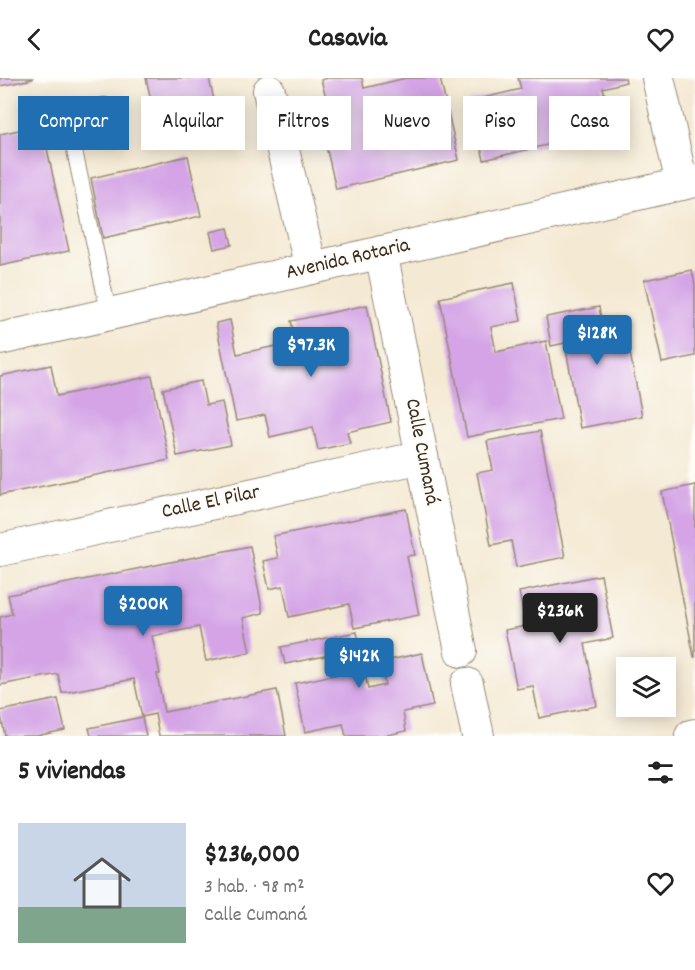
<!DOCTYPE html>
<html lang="es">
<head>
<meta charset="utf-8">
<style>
	body { margin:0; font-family:Dekko,sans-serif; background:#f2f2f2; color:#222; height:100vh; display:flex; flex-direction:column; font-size:22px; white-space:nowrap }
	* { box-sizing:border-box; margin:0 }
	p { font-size:20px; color:#767676 }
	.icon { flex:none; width:33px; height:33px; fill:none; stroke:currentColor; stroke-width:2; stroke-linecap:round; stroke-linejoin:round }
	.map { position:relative; height:658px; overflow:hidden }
	.panel { display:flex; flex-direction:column; background:#fff; flex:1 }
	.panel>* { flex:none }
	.guide { position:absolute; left:18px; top:18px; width:660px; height:54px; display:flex; gap:12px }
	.buttons { position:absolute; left:616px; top:579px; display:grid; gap:12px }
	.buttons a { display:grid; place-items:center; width:60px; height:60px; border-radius:0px; background:#fff; box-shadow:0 3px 15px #0003; font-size:30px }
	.price { position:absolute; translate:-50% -51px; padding:0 14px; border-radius:6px; background:#1f6fb2; color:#fff; font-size:20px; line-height:39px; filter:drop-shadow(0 2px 3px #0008) }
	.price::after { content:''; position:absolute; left:50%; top:36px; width:18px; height:14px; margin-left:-9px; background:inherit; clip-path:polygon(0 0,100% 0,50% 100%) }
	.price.active { background:#222; color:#fff }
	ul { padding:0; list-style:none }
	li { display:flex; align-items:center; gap:18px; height:150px; padding:0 18px }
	li span { display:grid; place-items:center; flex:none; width:168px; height:120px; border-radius:0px; color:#555 }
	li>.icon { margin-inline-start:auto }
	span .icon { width:72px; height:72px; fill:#fffc; stroke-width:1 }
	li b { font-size:26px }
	h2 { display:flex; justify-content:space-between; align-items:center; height:72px; padding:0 18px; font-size:26px }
	.tag { padding:0 21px; border-radius:0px; background:#fff; box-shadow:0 3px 15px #0003; font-size:21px; line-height:54px }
	.tag.active { background:#1f6fb2; color:#fff }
	header { display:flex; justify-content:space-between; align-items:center; height:78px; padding:0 18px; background:#fff; font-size:27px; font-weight:800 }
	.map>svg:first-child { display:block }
	.building { fill:#d4a4e6 }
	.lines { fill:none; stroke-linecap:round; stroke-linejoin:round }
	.service-casing { stroke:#988a78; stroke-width:17 }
	.minor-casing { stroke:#988a78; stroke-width:34 }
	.service { stroke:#fff; stroke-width:15 }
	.minor { stroke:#fff; stroke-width:32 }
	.labels { text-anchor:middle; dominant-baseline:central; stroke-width:4.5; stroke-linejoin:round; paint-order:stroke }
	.street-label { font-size:21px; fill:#3b2a1e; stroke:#fdfcf7 }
</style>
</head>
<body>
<header><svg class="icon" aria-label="back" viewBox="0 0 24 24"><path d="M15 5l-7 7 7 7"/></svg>Casavia<svg class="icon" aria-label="heart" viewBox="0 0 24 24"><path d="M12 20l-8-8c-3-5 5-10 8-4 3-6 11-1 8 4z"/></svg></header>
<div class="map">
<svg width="695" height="658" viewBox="0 0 695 658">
	<rect width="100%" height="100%" fill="#fdfcf7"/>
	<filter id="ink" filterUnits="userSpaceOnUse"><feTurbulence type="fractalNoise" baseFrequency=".0167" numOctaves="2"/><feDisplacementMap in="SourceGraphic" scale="12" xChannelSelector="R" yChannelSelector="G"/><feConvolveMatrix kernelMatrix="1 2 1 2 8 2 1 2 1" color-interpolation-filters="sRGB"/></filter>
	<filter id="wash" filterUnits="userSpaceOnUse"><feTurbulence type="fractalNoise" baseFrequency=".008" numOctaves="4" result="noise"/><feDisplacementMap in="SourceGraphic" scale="24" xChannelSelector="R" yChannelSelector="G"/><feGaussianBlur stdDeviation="1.35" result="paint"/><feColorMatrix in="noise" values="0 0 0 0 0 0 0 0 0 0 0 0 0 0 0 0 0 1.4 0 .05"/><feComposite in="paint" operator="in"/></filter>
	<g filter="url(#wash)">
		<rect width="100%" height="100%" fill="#f4e9d3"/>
		<g id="blocks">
			<!-- building -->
			<g class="building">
				<polygon points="0,0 33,0 33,1 0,8"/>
				<polygon points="146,0 209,0 219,44 159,58"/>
				<polygon points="328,0 362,0 364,10 406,0 440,0 459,82 336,111 315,21 326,19 321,2"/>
				<polygon points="518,0 625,0 626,4 603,10 613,51 484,82 470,23 521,11"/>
				<polygon points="42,47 69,173 0,188 0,56"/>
				<polygon points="188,78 201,138 103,160 91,100"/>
				<polygon points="228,150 232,167 214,171 210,154"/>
				<polygon points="692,192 695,207 695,278 662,285 644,202"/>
				<polygon points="514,205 521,243 491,249 496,274 546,263 561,341 467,359 440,220"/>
				<polygon points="367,227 391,344 347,354 350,365 318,372 313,349 270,359 265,337 236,343 216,245 230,242 237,276 296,264 291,243"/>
				<polygon points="599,229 602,247 624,243 642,338 580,350 565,265 551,268 546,239"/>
				<polygon points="51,287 57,318 152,298 169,382 0,417 0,298"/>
				<polygon points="201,303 206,327 222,324 231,367 177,378 163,311"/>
				<polygon points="540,353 565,479 516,489 511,463 491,467 477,395 493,392 487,363"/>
				<polygon points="695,407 695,579 694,579 662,414"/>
				<polygon points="406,431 415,477 407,478 419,537 354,550 349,526 289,539 283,508 269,511 263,483 278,480 273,458"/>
				<polygon points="250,468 263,535 243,540 250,574 206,583 199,549 152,558 160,596 157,596 164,634 277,612 286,658 159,658 155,636 142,639 134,601 62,615 58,596 0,607 0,539 12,536 8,517"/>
				<polygon points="601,497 613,560 585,566 597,628 539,640 533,608 517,611 505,552 526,548 519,514"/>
				<polygon points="357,554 368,611 385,607 380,584 422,575 433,628 403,634 406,653 383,658 346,658 343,646 305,654 295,605 339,596 335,576 285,586 281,569"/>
				<polygon points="58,621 65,652 36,658 5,658 0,633"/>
				<polygon points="142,639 146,658 91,658 89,650"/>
			</g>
		</g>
	</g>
	<g filter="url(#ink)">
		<use href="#blocks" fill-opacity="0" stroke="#988a78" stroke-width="1.5"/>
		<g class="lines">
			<!-- service casing -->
			<g class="service-casing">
				<polyline id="service" points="104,27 67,37 109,236"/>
			</g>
			<!-- minor casing -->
			<g class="minor-casing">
				<g id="minor">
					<polyline points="658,0 682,106"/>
					<polyline points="269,13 311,190"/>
					<polyline points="381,174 461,573"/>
					<polyline points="0,261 695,103"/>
					<polyline points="0,472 422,379"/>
					<polyline points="467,606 478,658"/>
					<polyline points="691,658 695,657"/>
				</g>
			</g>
			<!-- service -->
			<use href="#service" class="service"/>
			<!-- minor -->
			<use href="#minor" class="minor"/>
		</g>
	</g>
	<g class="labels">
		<!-- street labels -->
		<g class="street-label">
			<text transform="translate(348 182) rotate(-13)">Avenida Rotaria</text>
			<text transform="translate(421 374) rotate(79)">Calle Cumaná</text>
			<text transform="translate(211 425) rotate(-12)">Calle El Pilar</text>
		</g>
	</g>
</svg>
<div class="buttons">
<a><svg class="icon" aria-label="layers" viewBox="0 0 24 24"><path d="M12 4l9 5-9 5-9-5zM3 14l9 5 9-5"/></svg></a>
</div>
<b class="price" style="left:597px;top:288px">$128K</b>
<b class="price" style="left:311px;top:300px">$97.3K</b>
<b class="price" style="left:143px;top:559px">$200K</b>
<b class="price active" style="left:560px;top:566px">$236K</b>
<b class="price" style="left:359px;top:611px">$142K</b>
<div class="guide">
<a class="tag active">Comprar</a>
<a class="tag">Alquilar</a>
<a class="tag">Filtros</a>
<a class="tag">Nuevo</a>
<a class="tag">Piso</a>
<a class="tag">Casa</a>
</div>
</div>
<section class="panel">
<h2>5 viviendas<svg class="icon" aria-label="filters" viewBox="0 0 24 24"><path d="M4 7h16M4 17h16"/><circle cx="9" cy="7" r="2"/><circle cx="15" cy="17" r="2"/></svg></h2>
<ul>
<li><span style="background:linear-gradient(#c9d6e8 70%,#7fa58c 0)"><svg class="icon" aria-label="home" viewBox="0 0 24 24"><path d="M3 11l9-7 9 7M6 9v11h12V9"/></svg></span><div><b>$236,000</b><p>3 hab. · 98 m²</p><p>Calle Cumaná</p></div><svg class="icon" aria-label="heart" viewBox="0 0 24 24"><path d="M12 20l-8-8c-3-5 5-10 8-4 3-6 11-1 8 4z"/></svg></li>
</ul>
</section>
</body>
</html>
